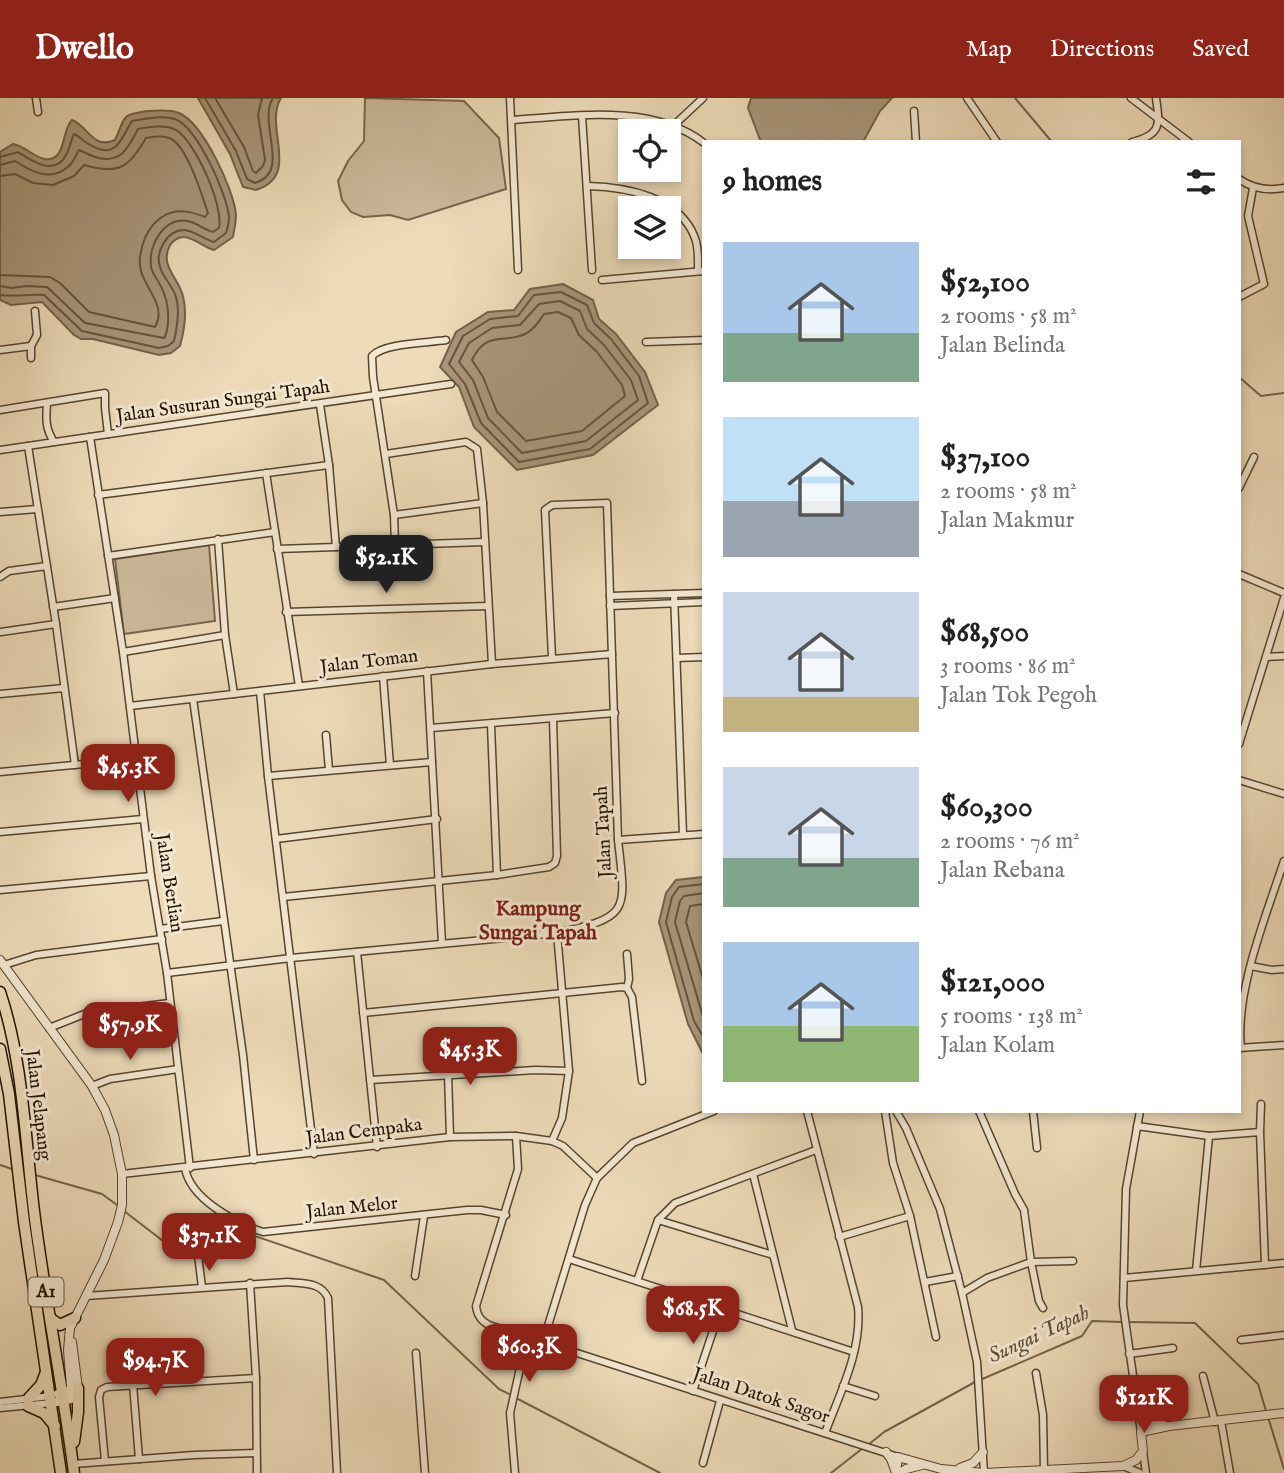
<!DOCTYPE html>
<html lang="en">
<head>
<meta charset="utf-8">
<style>
	body { margin:0; font-family:"IM FELL English",serif; background:#f2f2f2; color:#222; height:100vh; display:flex; flex-direction:column; font-size:26px; white-space:nowrap }
	* { box-sizing:border-box; margin:0 }
	p { font-size:23px; color:#767676 }
	.icon { flex:none; width:38px; height:38px; fill:none; stroke:currentColor; stroke-width:2; stroke-linecap:round; stroke-linejoin:round }
	.map { position:relative; flex:1; overflow:hidden }
	.panel { position:absolute; left:702px; top:42px; width:539px; height:973px; display:flex; flex-direction:column; background:#fff; border-radius:0px; box-shadow:0 4px 10px #0003 }
	.panel>* { flex:none }
	.controls { position:absolute; left:618px; top:21px; display:grid; gap:14px }
	.controls a { display:grid; place-items:center; width:63px; height:63px; border-radius:0px; background:#fff; box-shadow:0 4px 10px #0003; font-size:35px }
	.price { position:absolute; translate:-50% -60px; padding:0 16px; border-radius:14px; background:#8f2418; color:#fff; font-size:23px; line-height:46px; filter:drop-shadow(0 2px 4px #0008) }
	.price::after { content:''; position:absolute; left:50%; top:42px; width:21px; height:16px; margin-left:-10px; background:inherit; clip-path:polygon(0 0,100% 0,50% 100%) }
	.price.on { background:#222; color:#fff }
	ul { padding:0; list-style:none }
	li { display:flex; align-items:center; gap:21px; height:175px; padding:0 21px }
	li span { display:grid; place-items:center; flex:none; width:196px; height:140px; border-radius:0px; color:#555 }
	li>.icon { margin-inline-start:auto }
	span .icon { width:84px; height:84px; fill:#fffc; stroke-width:1 }
	li b { font-size:30px }
	h2 { display:flex; justify-content:space-between; align-items:center; height:84px; padding:0 21px; font-size:30px }
	header { display:flex; align-items:center; gap:42px; box-sizing:border-box; height:98px; padding:0 35px; background:#8f2418; color:#fff }
	header strong { font-size:33px }
	nav { display:flex; gap:38px; margin-inline-start:auto; font-size:24px }
	.map>svg:first-child { display:block }
	.green { fill:#cbb99a; stroke:#78654d; stroke-width:2 }
	.water { fill:#a9967a; stroke:#746149; stroke-width:2 }
	.lines { fill:none; stroke-linecap:round; stroke-linejoin:round }
	.shore { stroke:#67543d; stroke-width:2 }
	.stream { stroke:#746149; stroke-width:2 }
	.minor-casing { stroke:#57442e; stroke-width:9 }
	.tertiary-casing { stroke:#57442e; stroke-width:10 }
	.primary-casing { stroke:#251100; stroke-width:13 }
	.minor { stroke:#f3e8d2; stroke-width:6 }
	.tertiary { stroke:#f3e8d2; stroke-width:8 }
	.primary { stroke:#eddbb9; stroke-width:10 }
	.labels { text-anchor:middle; dominant-baseline:central; stroke-width:6; stroke-linejoin:round; paint-order:stroke }
	.shield { fill:#f3e8d2; stroke:#63523f; stroke-width:2 }
	.shield-label { font-size:18px; font-weight:bold; fill:#251100 }
	.street-label { font-size:19px; fill:#251100; stroke:#f3e8d2 }
	.neighbourhood-label { font-size:21px; font-weight:bold; fill:#7a1f14; stroke:#f3e8d2 }
	.water-label { font-size:21px; font-style:italic; fill:#604d37; stroke:#f3e8d2 }
</style>
</head>
<body>
<header>
<strong>Dwello</strong>
<nav><a>Map</a><a>Directions</a><a>Saved</a></nav>
</header>
<div class="map">
<svg width="1284" height="1375" viewBox="0 0 1284 1375">
	<rect width="100%" height="100%" fill="#eddbb9"/>
	<filter id="stains"><feTurbulence type="fractalNoise" baseFrequency=".00286" numOctaves="4"/><feColorMatrix values="0 0 0 0 .2 0 0 0 0 .09 0 0 0 0 .02 0 0 0 .5 -.17"/></filter>
	<radialGradient id="worn" r=".72"><stop offset=".6" stop-color="#630" stop-opacity="0"/><stop offset="1" stop-color="#630" stop-opacity=".3"/></radialGradient>
	<!-- green -->
	<g class="green">
		<polygon points="365,0 464,3 499,40 506,91 408,122 390,117 363,119 351,114 342,102 338,83 348,63 364,43"/>
		<polygon points="209,447 215,523 124,536 115,461"/>
	</g>
	<!-- water -->
	<g class="water">
		<path d="M198,0H281C263,29 302,77 256,92L243,89L230,56Z"/>
		<polygon points="751,0 892,0 880,13 863,44 761,44 748,10"/>
		<path d="M147,13C157,13 169,11 179,15C203,25 234,92 236,117C236,124 234,132 233,139L214,152C205,150 193,139 184,139C178,139 173,143 170,147C159,168 179,180 183,198C187,214 184,234 180,248L171,255L159,257L93,241H81L74,237L42,204L11,207L0,202V54L13,46C25,48 33,59 45,61C67,64 61,32 72,22C88,28 93,52 115,42C126,19 119,17 147,13Z"/>
		<polygon points="563,186 593,202 599,221 616,236 645,274 658,307 593,357 517,372 474,329 459,289 440,269 456,234 488,214 514,212 530,191"/>
		<polygon points="703,779 704,779 703,956 688,926 659,824 666,795 676,782"/>
	</g>
	<g class="lines">
		<!-- shore -->
		<g class="shore">
			<path d="M205,0L236,53L247,81L255,85C292,74 257,25 273,0"/>
			<polyline points="215,0 244,49 253,73 256,75 263,68 265,62 258,17 262,0"/>
			<path d="M0,59L18,54C32,63 55,79 66,57C70,50 71,42 74,36C79,38 82,42 87,45C116,64 120,42 132,23C145,21 162,17 175,21C197,29 227,96 229,119C229,124 228,129 226,135L214,144C205,142 193,132 184,132C167,132 155,154 160,169C163,180 173,188 176,199C180,212 177,230 174,243L168,248L159,250L82,233L44,197C28,196 16,199 0,197"/>
			<path d="M0,67L15,63C32,74 52,85 70,67C74,63 76,57 79,52C84,54 89,57 95,59C121,67 128,50 138,31C149,29 166,26 176,32C195,43 224,108 219,130L213,134C205,132 197,125 188,123C164,119 148,147 151,168C151,173 155,178 158,183C166,197 169,208 168,225C167,231 167,236 164,240L85,225L47,189L27,188L12,190L0,188"/>
			<path d="M0,78L15,76L33,85L53,87L74,78L84,67C119,77 128,70 146,40C152,39 162,37 169,40C187,46 202,98 208,115L205,119C190,113 176,110 162,119C154,124 149,131 145,140C141,150 138,162 141,173C146,192 167,208 155,229L89,214L60,185L50,179L0,177"/>
			<polygon points="561,194 587,207 594,225 611,241 639,278 648,305 590,351 519,364 481,325 465,286 449,266 463,238 490,221 518,218 534,197"/>
			<polygon points="560,203 580,213 587,231 604,247 631,282 638,302 586,343 522,355 488,320 473,282 459,264 469,245 492,230 520,227 539,206"/>
			<path d="M558,214L571,220L579,237L597,254L622,287L625,298L582,333L526,343L497,314L483,279L472,262C486,232 504,246 525,236C534,232 539,223 544,216Z"/>
			<polyline points="704,786 679,789 672,799 666,824 694,923 704,940"/>
			<polyline points="704,795 684,798 680,803 675,824 704,922"/>
			<polyline points="704,806 690,808 686,824 704,884"/>
		</g>
		<!-- stream -->
		<g class="stream">
			<polyline points="1015,0 1052,44"/>
			<polyline points="1239,279 1261,298 1284,295"/>
			<polyline points="0,1067 12,1071"/>
			<polyline points="35,1077 102,1096 117,1107"/>
			<polyline points="124,1113 167,1146 237,1132 384,1182 499,1291 511,1297"/>
			<polyline points="1127,1224 1195,1225 1258,1286 1266,1313"/>
			<polyline points="980,1282 1082,1238 1092,1223 1122,1224"/>
			<polyline points="516,1300 660,1375"/>
			<polyline points="1268,1319 1284,1371"/>
			<polyline points="868,1347 884,1334 975,1284"/>
			<polyline points="831,1375 863,1350"/>
		</g>
		<!-- minor casing -->
		<g class="minor-casing">
			<g id="minor">
				<polyline points="36,0 38,14"/>
				<polyline points="510,0 518,172"/>
				<polyline points="967,0 997,44"/>
				<polyline points="1131,0 1189,44"/>
				<polyline points="914,13 916,44"/>
				<polyline points="582,18 592,172"/>
				<path d="M512,22C572,18 653,5 704,45"/>
				<polyline points="672,29 703,0"/>
				<path d="M1132,44C1161,37 1160,27 1156,0"/>
				<path d="M1239,81C1253,91 1267,93 1284,90"/>
				<path d="M588,88C627,89 680,99 695,140C699,151 698,162 698,173"/>
				<polyline points="602,182 704,173"/>
				<polyline points="1239,199 1264,186 1248,118 1253,90"/>
				<polyline points="646,244 704,242"/>
				<polyline points="0,252 31,248"/>
				<polyline points="31,260 31,248 37,237 35,213"/>
				<path d="M47,305C46,321 45,330 54,344"/>
				<polyline points="320,307 329,367 336,449"/>
				<polyline points="0,312 105,295 105,310 108,336"/>
				<polyline points="90,339 123,554 151,778 167,875 190,1070"/>
				<polyline points="28,348 56,526 75,667"/>
				<polyline points="0,352 451,286"/>
				<polyline points="386,356 466,344 477,351 483,405 492,566"/>
				<polyline points="266,375 299,588"/>
				<polyline points="1239,390 1254,359"/>
				<polyline points="98,397 329,367"/>
				<polyline points="0,414 37,411"/>
				<polyline points="394,417 483,405"/>
				<polyline points="218,441 225,537 234,596"/>
				<path d="M395,447L394,417L373,279L372,258C384,245 427,245 446,242"/>
				<polyline points="277,451 484,444"/>
				<polyline points="108,458 275,434"/>
				<polyline points="1239,476 1284,495"/>
				<polyline points="0,479 9,473 47,468"/>
				<polyline points="674,496 683,737"/>
				<polyline points="610,498 704,495"/>
				<polyline points="610,508 704,504"/>
				<polyline points="53,509 115,500"/>
				<polyline points="286,514 488,508"/>
				<polyline points="1,534 56,526"/>
				<polyline points="123,554 225,537"/>
				<polyline points="1266,559 1284,558"/>
				<polyline points="677,560 704,559"/>
				<polyline points="427,573 442,845"/>
				<polyline points="383,578 390,667"/>
				<polyline points="260,593 268,678 314,1056"/>
				<polyline points="0,596 64,590"/>
				<polyline points="193,601 243,957 254,1062"/>
				<polyline points="130,608 492,566 612,556"/>
				<polyline points="491,627 497,777"/>
				<polyline points="431,630 615,615"/>
				<polyline points="326,637 329,672"/>
				<polyline points="1239,646 1284,500"/>
				<polyline points="0,674 136,661"/>
				<polyline points="268,678 432,664"/>
				<polyline points="1239,682 1284,696"/>
				<polyline points="0,734 143,721"/>
				<polyline points="276,741 437,721"/>
				<polyline points="618,742 704,736"/>
				<polyline points="0,792 151,778"/>
				<polyline points="283,799 497,777 549,769 555,765 557,758 553,621"/>
				<polyline points="160,831 223,823"/>
				<polyline points="357,854 377,1049"/>
				<polyline points="627,856 629,881 627,890"/>
				<polyline points="4,867 36,857 162,841"/>
				<polyline points="1251,868 1272,872 1284,871"/>
				<path d="M167,875L291,860L557,835C631,819 626,813 618,742L607,405L552,407L545,412L552,560"/>
				<polyline points="363,915 622,889 627,890 632,899 642,983"/>
				<polyline points="49,930 87,915 170,905"/>
				<polyline points="1239,950 1284,947"/>
				<path d="M1241,950C1235,893 1266,818 1284,763"/>
				<polyline points="448,976 450,1039"/>
				<polyline points="370,982 535,972 569,973"/>
				<polyline points="92,988 110,981 178,971"/>
				<polyline points="714,1013 633,1045 597,1080 585,1107 543,1244 898,1359"/>
				<path d="M807,1013L858,1209C862,1253 840,1295 825,1335"/>
				<polyline points="885,1013 893,1065 910,1118 936,1239"/>
				<polyline points="896,1013 906,1030 940,1111 962,1195 977,1264 984,1375"/>
				<polyline points="979,1013 1015,1096 1024,1112 1031,1164 1039,1203 1043,1210"/>
				<polyline points="1033,1013 1037,1050"/>
				<polyline points="1140,1013 1126,1091 1123,1207 1141,1334"/>
				<polyline points="1137,1028 1209,1038 1260,1034 1265,1167"/>
				<polyline points="1260,1034 1261,1006"/>
				<path d="M516,1038L518,1071L476,1208C477,1218 481,1223 489,1227L543,1244"/>
				<polyline points="552,1043 562,1020 569,973 557,835"/>
				<path d="M185,1070C190,1101 236,1125 263,1134L467,1112H481L506,1117"/>
				<polyline points="122,1076 450,1039 516,1038 552,1043 563,1048 597,1080"/>
				<polyline points="753,1076 792,1232"/>
				<polyline points="658,1122 773,1157"/>
				<polyline points="839,1139 910,1118"/>
				<polyline points="197,1149 202,1189"/>
				<polyline points="569,1161 854,1254"/>
				<polyline points="1196,1173 1209,1038"/>
				<polyline points="415,1178 424,1118"/>
				<polyline points="1124,1180 1284,1165"/>
				<polyline points="637,1183 658,1122 675,1105 816,1052"/>
				<polyline points="925,1184 958,1178"/>
				<polyline points="250,1185 256,1280 257,1375"/>
				<polyline points="962,1195 987,1180 1031,1164 1073,1163"/>
				<path d="M86,1198L288,1184C304,1186 321,1184 328,1200L337,1375"/>
				<polyline points="1241,1242 1284,1237"/>
				<polyline points="416,1255 425,1375"/>
				<polyline points="1129,1256 1173,1250"/>
				<polyline points="1036,1275 1043,1317 1044,1373"/>
				<polyline points="1203,1278 1215,1324"/>
				<polyline points="133,1287 139,1361"/>
				<polyline points="843,1288 875,1298"/>
				<polyline points="693,1293 720,1212"/>
				<polyline points="0,1304 50,1298"/>
				<polyline points="0,1310 52,1305"/>
				<polyline points="1221,1323 1230,1375"/>
				<polyline points="1143,1353 1146,1375"/>
				<polyline points="105,1363 99,1299 101,1292 107,1289 256,1280"/>
				<polyline points="703,1365 720,1303"/>
				<polyline points="73,1366 194,1357 256,1355"/>
				<polyline points="1123,1368 1140,1375"/>
				<polyline points="515,1375 510,1315 527,1239"/>
			</g>
		</g>
		<!-- tertiary casing -->
		<g class="tertiary-casing">
			<g id="tertiary">
				<polyline points="0,862 92,988 105,1012 114,1037 122,1076 122,1107 118,1124 104,1162 70,1230 68,1252 71,1290 67,1294 58,1296"/>
				<polyline points="52,1305 71,1301 78,1290 72,1244"/>
				<polyline points="1138,1311 1153,1326 1164,1327"/>
				<polyline points="886,1354 891,1361 895,1372"/>
				<polyline points="960,1370 973,1365 983,1354"/>
				<polyline points="896,1375 898,1359 941,1371 984,1375 1123,1368 1136,1362 1143,1353 1141,1334 1169,1328 1284,1315"/>
				<polyline points="900,1375 906,1371 922,1367"/>
			</g>
		</g>
		<!-- primary casing -->
		<g class="primary-casing">
			<g id="primary">
				<path d="M0,894C24,966 25,1045 35,1121C46,1206 63,1290 74,1375"/>
				<polyline points="0,951 9,996 24,1124 61,1375"/>
				<polyline points="50,1220 60,1227 75,1220"/>
				<polyline points="29,1300 41,1287 46,1274"/>
				<polyline points="28,1308 44,1315 55,1328"/>
				<polyline points="74,1344 78,1314 78,1290"/>
			</g>
		</g>
		<!-- minor -->
		<use href="#minor" class="minor"/>
		<!-- tertiary -->
		<use href="#tertiary" class="tertiary"/>
		<!-- primary -->
		<use href="#primary" class="primary"/>
	</g>
	<g class="labels">
		<!-- shield labels -->
		<rect class="shield" x="28.5" y="1179.5" width="35" height="29" rx="5"/>
		<g class="shield-label">
			<text x="46" y="1194">A1</text>
		</g>
		<!-- street labels -->
		<g class="street-label">
			<text transform="translate(223 304) rotate(-8)">Jalan Susuran Sungai Tapah</text>
			<text transform="translate(369 564) rotate(-7)">Jalan Toman</text>
			<text transform="translate(604 734) rotate(-93)">Jalan Tapah</text>
			<text transform="translate(169 785) rotate(81)">Jalan Berlian</text>
			<text transform="translate(38 1007) rotate(83)">Jalan Jelapang</text>
			<text transform="translate(364 1034) rotate(-7)">Jalan Cempaka</text>
			<text transform="translate(352 1110) rotate(-6)">Jalan Melor</text>
			<text transform="translate(761 1298) rotate(18)">Jalan Datok Sagor</text>
		</g>
		<!-- neighbourhood labels -->
		<g class="neighbourhood-label">
			<text x="538" y="811">Kampung<tspan x="538" dy="24">Sungai Tapah</tspan></text>
		</g>
		<!-- water labels -->
		<g class="water-label">
			<text transform="translate(1039 1237) rotate(-25)">Sungai Tapah</text>
		</g>
	</g>
	<rect width="100%" height="100%" filter="url(#stains)"/>
	<rect width="100%" height="100%" fill="url(#worn)"/>
</svg>
<div class="controls">
<a><svg class="icon" aria-label="locate" viewBox="0 0 24 24"><circle cx="12" cy="12" r="6"/><path d="M12 2v4M12 18v4M2 12h4M18 12h4"/></svg></a>
<a><svg class="icon" aria-label="layers" viewBox="0 0 24 24"><path d="M12 4l9 5-9 5-9-5zM3 14l9 5 9-5"/></svg></a>
</div>
<b class="price on" style="left:386px;top:497px">$52.1K</b>
<b class="price" style="left:128px;top:706px">$45.3K</b>
<b class="price" style="left:130px;top:964px">$57.9K</b>
<b class="price" style="left:470px;top:989px">$45.3K</b>
<b class="price" style="left:209px;top:1175px">$37.1K</b>
<b class="price" style="left:693px;top:1248px">$68.5K</b>
<b class="price" style="left:529px;top:1286px">$60.3K</b>
<b class="price" style="left:155px;top:1300px">$94.7K</b>
<b class="price" style="left:1144px;top:1337px">$121K</b>
<section class="panel">
<h2>9 homes<svg class="icon" aria-label="filters" viewBox="0 0 24 24"><path d="M4 7h16M4 17h16"/><circle cx="9" cy="7" r="2"/><circle cx="15" cy="17" r="2"/></svg></h2>
<ul>
<li><span style="background:linear-gradient(#a9c7e8 65%,#7fa58c 0)"><svg class="icon" aria-label="home" viewBox="0 0 24 24"><path d="M3 11l9-7 9 7M6 9v11h12V9"/></svg></span><div><b>$52,100</b><p>2 rooms · 58 m²</p><p>Jalan Belinda</p></div></li>
<li><span style="background:linear-gradient(#bfe0f5 60%,#9aa5b1 0)"><svg class="icon" aria-label="home" viewBox="0 0 24 24"><path d="M3 11l9-7 9 7M6 9v11h12V9"/></svg></span><div><b>$37,100</b><p>2 rooms · 58 m²</p><p>Jalan Makmur</p></div></li>
<li><span style="background:linear-gradient(#c9d6e8 75%,#c2b280 0)"><svg class="icon" aria-label="home" viewBox="0 0 24 24"><path d="M3 11l9-7 9 7M6 9v11h12V9"/></svg></span><div><b>$68,500</b><p>3 rooms · 86 m²</p><p>Jalan Tok Pegoh</p></div></li>
<li><span style="background:linear-gradient(#c9d6e8 65%,#7fa58c 0)"><svg class="icon" aria-label="home" viewBox="0 0 24 24"><path d="M3 11l9-7 9 7M6 9v11h12V9"/></svg></span><div><b>$60,300</b><p>2 rooms · 76 m²</p><p>Jalan Rebana</p></div></li>
<li><span style="background:linear-gradient(#a9c7e8 60%,#8fb573 0)"><svg class="icon" aria-label="home" viewBox="0 0 24 24"><path d="M3 11l9-7 9 7M6 9v11h12V9"/></svg></span><div><b>$121,000</b><p>5 rooms · 138 m²</p><p>Jalan Kolam</p></div></li>
</ul>
</section>
</div>
</body>
</html>
